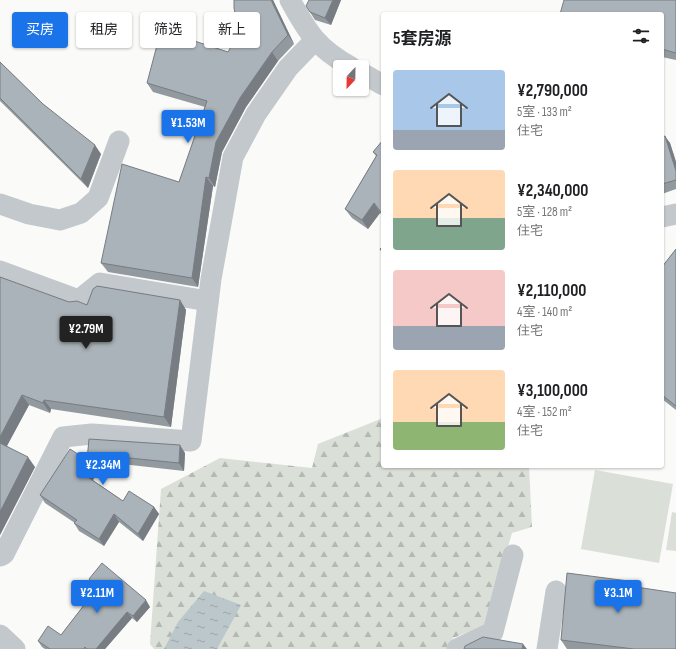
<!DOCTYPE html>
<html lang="zh">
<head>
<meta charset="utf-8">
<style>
	body { margin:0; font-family:"Sofia Sans Condensed","Noto Sans SC",sans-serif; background:#f6f6f6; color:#202124; height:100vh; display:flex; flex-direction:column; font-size:15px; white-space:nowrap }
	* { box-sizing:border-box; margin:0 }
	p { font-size:13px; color:#757577 }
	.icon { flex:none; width:22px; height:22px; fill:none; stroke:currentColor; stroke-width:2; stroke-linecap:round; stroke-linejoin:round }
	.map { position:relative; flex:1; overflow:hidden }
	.panel { position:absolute; left:381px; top:12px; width:283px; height:456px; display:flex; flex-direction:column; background:#fff; border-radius:4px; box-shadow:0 1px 3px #0004 }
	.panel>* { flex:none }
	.hud { position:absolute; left:12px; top:12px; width:309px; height:36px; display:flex; gap:8px }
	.needle { width:26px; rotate:202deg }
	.buttons { position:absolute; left:333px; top:60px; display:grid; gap:8px }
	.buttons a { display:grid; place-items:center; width:36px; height:36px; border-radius:4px; background:#fff; box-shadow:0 1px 3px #0004; font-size:20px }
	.price { position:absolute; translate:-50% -34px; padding:0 9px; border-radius:4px; background:#1a73e8; color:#fff; font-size:13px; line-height:26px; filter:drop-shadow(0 1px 2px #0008) }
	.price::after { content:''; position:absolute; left:50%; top:24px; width:12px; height:9px; margin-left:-6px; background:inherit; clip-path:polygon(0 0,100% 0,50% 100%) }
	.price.active { background:#222; color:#fff }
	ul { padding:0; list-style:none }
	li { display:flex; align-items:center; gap:12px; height:100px; padding:0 12px }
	li span { display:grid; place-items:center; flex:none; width:112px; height:80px; border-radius:4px; color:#555 }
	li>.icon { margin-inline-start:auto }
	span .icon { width:48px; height:48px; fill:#fffc; stroke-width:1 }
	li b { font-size:17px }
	h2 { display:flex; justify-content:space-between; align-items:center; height:48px; padding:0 12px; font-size:17px }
	.pill { padding:0 14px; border-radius:4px; background:#fff; box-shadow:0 1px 3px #0004; font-size:14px; line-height:36px }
	.pill.active { background:#1a73e8; color:#fff }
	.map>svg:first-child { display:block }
	.forest { fill:url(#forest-firs) }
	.green { fill:#dadfd7 }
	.water { fill:url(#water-ripples) }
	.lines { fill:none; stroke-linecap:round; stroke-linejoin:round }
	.minor { stroke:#c3c8cc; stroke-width:21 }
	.wall { fill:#929a9f }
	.shaded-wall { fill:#777d82 }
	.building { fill:#aab3b9; stroke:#777d82 }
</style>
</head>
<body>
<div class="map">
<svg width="676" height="649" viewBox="0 0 676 649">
	<defs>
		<pattern id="forest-firs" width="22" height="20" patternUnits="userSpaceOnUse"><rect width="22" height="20" fill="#dadfd7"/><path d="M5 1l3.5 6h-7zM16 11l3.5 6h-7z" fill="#b4b9b4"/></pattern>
		<pattern id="water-ripples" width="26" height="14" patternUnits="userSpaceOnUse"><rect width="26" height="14" fill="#bbc7cb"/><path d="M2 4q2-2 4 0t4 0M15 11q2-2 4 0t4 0" fill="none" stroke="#9ca6aa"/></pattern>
	</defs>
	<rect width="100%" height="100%" fill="#fafaf8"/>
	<!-- forest -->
	<polygon class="forest" points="383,418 383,466 529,466 532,527 512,533 485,626 453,638 451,649 154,649 150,644 161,489 220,458 312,468 318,444"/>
	<!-- green -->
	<g class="green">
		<polygon points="595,470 673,484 659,563 581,549"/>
		<polygon points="672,512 676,513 676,551 666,550"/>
	</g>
	<!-- water -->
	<polygon class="water" points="204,591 241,605 217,649 164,649 178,622"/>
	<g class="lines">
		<!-- minor -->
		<g class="minor">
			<path d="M290,0C308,33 317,48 351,67"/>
			<polyline points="362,73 383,85"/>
			<polyline points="0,204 29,214 60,220 81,213 98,198 119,141"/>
			<polyline points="662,217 676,214"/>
			<polyline points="0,271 79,300 100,283 208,301"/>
			<polyline points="0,556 4,554 63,437 92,434 191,441 211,279 233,157 256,114 288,68 315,40"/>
			<polyline points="0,635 15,649"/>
			<polyline points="457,649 493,632 513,555"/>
			<polyline points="547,649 556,591"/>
		</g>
	</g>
	<!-- wall -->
	<g class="wall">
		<polygon points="273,0 294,44 278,61 246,107 222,152 215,187 213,186 198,287 108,272 101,263 179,182 205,107 153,92 147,83 228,52"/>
		<polygon points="341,0 331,25 315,20 306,6"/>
		<polygon points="676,0 676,60 662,57 662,14"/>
		<polygon points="0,62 43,104 101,154 88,188 0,101"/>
		<polygon points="662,137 670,143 676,162 676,189 662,194"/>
		<polygon points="383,140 383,216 380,213 368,229 352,218 345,209 376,156 373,152"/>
		<polygon points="676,249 676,410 662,399 662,267"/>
		<polygon points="0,277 69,302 87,305 180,300 186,310 171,427 51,409 50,413 29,405 7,446 35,467 0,535"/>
		<polygon points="89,439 185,453 184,471 104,462 93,480 123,501 154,507 159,514 143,541 119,522 104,546 79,531 74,523 75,523 45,503 40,495 87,460"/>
		<polygon points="89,579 150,607 137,622 132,618 105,649 45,649 42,647 38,641 61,635 97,588 93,585"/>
		<polygon points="636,582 640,587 676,649 567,649 561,640"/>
	</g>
	<!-- shaded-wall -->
	<g class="shaded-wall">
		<polygon points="271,0 273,0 294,44 288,35"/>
		<polygon points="333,0 341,0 331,25 325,18"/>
		<polygon points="272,52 278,61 246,107 222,152 215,187 209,178 216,142 240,98"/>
		<polygon points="665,136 670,143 676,162 676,171"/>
		<polygon points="95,145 101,154 88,188 81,179"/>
		<polygon points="206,177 213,186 198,287 192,278"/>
		<polygon points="374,203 380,213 368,229 362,220"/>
		<polygon points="180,300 186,310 171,427 164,417"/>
		<polygon points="22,395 29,405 4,451 0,445 0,437"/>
		<polygon points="44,400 51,409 50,413 43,403"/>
		<polygon points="180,445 185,453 184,471 179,463"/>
		<polygon points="99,455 104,462 91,483 86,476"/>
		<polygon points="28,457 35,467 0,535 0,512"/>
		<polygon points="154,507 159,514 143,541 138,534"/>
		<polygon points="114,514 119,522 104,546 99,539"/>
		<polygon points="636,582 643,592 636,587"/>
		<polygon points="146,600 150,607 137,622 133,616"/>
		<polygon points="127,612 132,618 105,649 96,649"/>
		<polygon points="523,644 527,649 522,649"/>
	</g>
	<!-- building -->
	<g class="building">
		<polygon points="234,0 271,0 288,35 272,52 240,98 216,142 209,178 206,177 192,278 101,263 122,164 179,182 207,101 147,83 161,30 228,52 239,32 234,8"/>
		<polygon points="309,0 333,0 325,18 310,12 306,6"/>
		<polygon points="564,0 676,0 676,53 662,49 662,14 560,14"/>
		<polygon points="0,62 43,104 95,145 81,179 0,98"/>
		<polygon points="665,136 676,171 676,180 662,184 662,137"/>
		<polygon points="383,140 383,215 374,203 362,220 345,209 377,155 373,152"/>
		<polygon points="383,246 383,253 380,249"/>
		<polygon points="676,249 676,406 662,395 662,267"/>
		<polygon points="0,277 69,302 77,301 87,305 93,289 97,286 180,300 164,417 44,400 43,403 22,395 0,437"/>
		<polygon points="89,439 180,445 179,463 99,455 86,476 123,501 129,491 154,507 138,534 114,514 99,539 74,523 77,520 40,495 70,449 87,460"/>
		<polygon points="0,443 28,457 0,512"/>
		<polygon points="102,563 146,600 133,616 127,612 96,649 87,649 85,647 84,649 50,649 38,641 48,626 61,635 98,587 89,579"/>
		<polygon points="567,573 636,582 636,587 676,593 676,649 634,649 561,640"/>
		<polygon points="483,637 523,644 522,649 464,649 465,646"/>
	</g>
</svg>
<div class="buttons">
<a><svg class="needle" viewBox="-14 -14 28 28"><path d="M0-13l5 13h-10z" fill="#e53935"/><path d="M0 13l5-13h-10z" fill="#757577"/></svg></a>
</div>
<b class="price" style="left:188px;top:144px">¥1.53M</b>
<b class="price active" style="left:86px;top:350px">¥2.79M</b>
<b class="price" style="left:103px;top:486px">¥2.34M</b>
<b class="price" style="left:97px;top:614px">¥2.11M</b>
<b class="price" style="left:618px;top:614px">¥3.1M</b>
<div class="hud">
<a class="pill active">买房</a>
<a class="pill">租房</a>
<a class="pill">筛选</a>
<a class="pill">新上</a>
</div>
<section class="panel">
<h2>5套房源<svg class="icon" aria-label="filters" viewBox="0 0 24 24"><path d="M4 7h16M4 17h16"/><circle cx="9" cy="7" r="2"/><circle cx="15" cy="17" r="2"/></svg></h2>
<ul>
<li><span style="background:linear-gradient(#a9c7e8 75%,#9aa5b1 0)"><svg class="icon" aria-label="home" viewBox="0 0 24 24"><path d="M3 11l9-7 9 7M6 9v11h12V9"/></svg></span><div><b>¥2,790,000</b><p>5室 · 133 m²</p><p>住宅</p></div></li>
<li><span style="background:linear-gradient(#ffd9b3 60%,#7fa58c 0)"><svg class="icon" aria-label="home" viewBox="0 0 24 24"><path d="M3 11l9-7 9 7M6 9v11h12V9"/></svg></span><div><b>¥2,340,000</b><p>5室 · 128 m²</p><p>住宅</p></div></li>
<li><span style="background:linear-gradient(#f6c9c9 70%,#9aa5b1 0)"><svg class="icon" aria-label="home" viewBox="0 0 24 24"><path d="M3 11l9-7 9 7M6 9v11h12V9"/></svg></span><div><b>¥2,110,000</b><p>4室 · 140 m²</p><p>住宅</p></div></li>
<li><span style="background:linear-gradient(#ffd9b3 65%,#8fb573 0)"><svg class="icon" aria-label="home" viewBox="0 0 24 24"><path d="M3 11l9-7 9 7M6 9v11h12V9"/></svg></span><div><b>¥3,100,000</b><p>4室 · 152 m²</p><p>住宅</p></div></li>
</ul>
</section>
</div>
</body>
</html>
